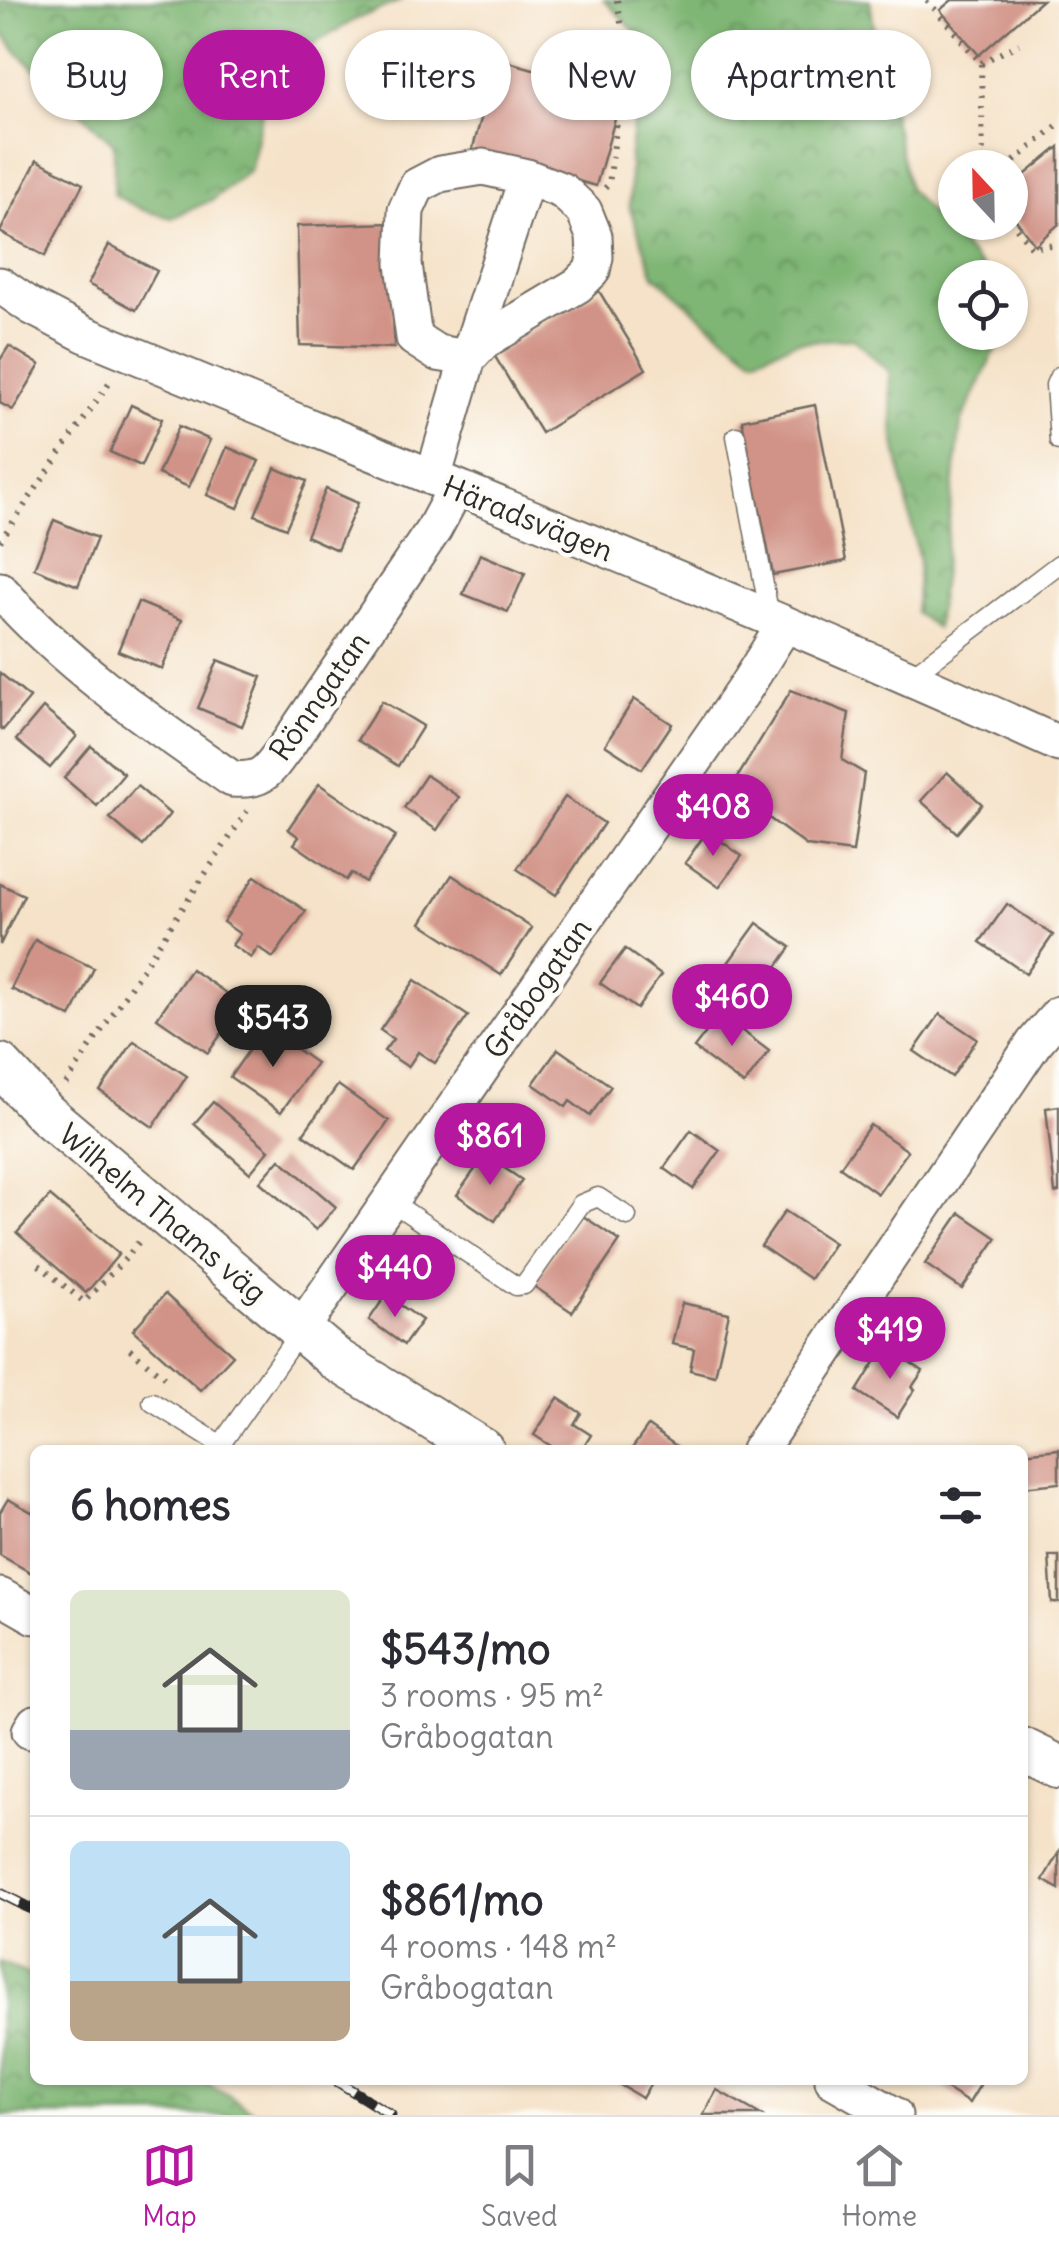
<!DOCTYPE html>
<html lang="en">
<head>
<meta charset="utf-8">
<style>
	body { margin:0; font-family:Delius,sans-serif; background:#f7f7f7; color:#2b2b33; height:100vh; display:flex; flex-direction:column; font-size:38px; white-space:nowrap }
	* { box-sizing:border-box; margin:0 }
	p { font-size:32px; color:#7c7c81 }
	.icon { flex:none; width:55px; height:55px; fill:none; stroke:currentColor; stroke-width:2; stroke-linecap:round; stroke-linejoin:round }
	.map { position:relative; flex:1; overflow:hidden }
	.details { position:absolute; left:30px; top:1445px; width:998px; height:640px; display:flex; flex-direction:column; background:#fff; border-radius:15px; box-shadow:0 2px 8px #0004 }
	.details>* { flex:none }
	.guide { position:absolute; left:30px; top:30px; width:1000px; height:90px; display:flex; gap:20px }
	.needle { width:65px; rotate:338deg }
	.fabs { position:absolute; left:938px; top:150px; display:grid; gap:20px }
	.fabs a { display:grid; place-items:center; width:90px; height:90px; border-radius:50%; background:#fff; box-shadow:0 2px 8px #0004; font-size:50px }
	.price { position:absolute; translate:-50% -85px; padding:0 22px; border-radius:35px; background:#b5179e; color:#fff; font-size:32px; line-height:65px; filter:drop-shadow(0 2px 5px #0008) }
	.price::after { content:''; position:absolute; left:50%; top:60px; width:30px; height:22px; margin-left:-15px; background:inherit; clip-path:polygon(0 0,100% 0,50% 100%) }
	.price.active { background:#222; color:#fff }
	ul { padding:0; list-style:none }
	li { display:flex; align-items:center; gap:30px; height:250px; padding:0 40px }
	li+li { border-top:2px solid #e1e1e2 }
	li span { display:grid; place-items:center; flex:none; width:280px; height:200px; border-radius:15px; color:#555 }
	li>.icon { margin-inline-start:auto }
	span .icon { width:120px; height:120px; fill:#fffc; stroke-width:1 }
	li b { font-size:42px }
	h2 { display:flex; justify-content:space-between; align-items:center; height:120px; padding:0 40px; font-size:42px }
	.chip { padding:0 35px; border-radius:45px; background:#fff; box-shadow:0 2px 8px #0004; font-size:35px; line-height:90px }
	.chip.active { background:#b5179e; color:#fff }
	.tab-bar { display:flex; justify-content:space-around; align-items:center; height:140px; border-top:2px solid #e1e1e2; background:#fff; font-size:28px; color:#7c7c81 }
	.tab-bar a { display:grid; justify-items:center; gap:5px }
	.tab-bar .active { color:#b5179e }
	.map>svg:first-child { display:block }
	.forest { fill:url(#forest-crowns); stroke:#557050; stroke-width:2.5 }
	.building { fill:#d19387 }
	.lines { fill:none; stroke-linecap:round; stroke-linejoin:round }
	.service-casing { stroke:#726b62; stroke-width:21 }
	.minor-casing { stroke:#726b62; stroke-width:39 }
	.tertiary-casing { stroke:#726b62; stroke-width:46 }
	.path { stroke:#726b62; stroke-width:6; stroke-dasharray:2.5 8; stroke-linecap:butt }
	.service { stroke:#fff; stroke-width:18 }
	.minor { stroke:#fff; stroke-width:35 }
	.tertiary { stroke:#fff; stroke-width:42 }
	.rail-casing { stroke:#2b2b2b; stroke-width:11 }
	.rail { stroke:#fdfcf7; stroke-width:8; stroke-dasharray:22; stroke-linecap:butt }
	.labels { text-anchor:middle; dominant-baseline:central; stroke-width:9; stroke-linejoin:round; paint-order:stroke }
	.street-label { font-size:30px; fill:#2b2b2b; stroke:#fdfcf7 }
</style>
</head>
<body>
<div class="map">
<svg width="1059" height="2115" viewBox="0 0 1059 2115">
	<defs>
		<pattern id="forest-crowns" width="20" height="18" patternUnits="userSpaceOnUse" patternTransform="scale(2.5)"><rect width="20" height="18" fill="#7fb674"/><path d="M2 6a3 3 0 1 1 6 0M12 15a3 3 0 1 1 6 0" fill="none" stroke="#68945f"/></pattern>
	</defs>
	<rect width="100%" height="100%" fill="#fdfcf7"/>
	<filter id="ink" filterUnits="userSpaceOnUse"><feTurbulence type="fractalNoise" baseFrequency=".01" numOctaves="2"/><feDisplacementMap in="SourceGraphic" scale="20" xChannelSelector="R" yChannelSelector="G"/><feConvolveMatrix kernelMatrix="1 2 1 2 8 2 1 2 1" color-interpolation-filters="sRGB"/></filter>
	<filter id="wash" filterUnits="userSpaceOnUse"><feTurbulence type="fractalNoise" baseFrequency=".0048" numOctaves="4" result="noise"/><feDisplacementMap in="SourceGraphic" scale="40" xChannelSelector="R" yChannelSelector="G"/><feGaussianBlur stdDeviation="2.25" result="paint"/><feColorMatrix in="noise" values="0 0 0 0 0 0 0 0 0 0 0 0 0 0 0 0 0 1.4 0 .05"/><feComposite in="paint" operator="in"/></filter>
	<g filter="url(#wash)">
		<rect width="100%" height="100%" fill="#f5e2c8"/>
		<!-- forest -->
		<g class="forest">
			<polygon points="0,0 402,0 356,19 294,56 262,113 250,170 212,200 172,218 143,210 114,195 114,144 17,52 0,29"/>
			<polygon points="604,0 870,0 875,36 909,190 991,277 955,278 955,332 1003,333 961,423 936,628 915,613 919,562 894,437 889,371 853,338 795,342 754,358 711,325 654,275 630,209 630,152 638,88 639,36"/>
			<polygon points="0,1962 35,1978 35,2080 203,2080 260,2115 0,2115"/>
		</g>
		<g id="blocks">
			<!-- building -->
			<g class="building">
				<polygon points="952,0 1042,0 979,55 940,10"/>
				<polygon points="498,59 622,94 596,186 472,151"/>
				<polygon points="1059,147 1059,224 1035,245 1010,212 1010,187"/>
				<polygon points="37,160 83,184 45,256 0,232"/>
				<polygon points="392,223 394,348 300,345 297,226"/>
				<polygon points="109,245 157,271 136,310 88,284"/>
				<polygon points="599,291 646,369 541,433 494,355"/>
				<polygon points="9,346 40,365 13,410 0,403 0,360"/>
				<polygon points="131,405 162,419 141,466 110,452"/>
				<polygon points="815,405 846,561 773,575 742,420"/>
				<polygon points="179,426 210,440 189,487 158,474"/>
				<polygon points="227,447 259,461 238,508 207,495"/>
				<polygon points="275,468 307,481 286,528 255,515"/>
				<polygon points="326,489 358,503 337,550 306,536"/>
				<polygon points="54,520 97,538 78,586 34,568"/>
				<polygon points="480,554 525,573 508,612 463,594"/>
				<polygon points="138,602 182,620 162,669 118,651"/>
				<polygon points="218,660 262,677 242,726 198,708"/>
				<polygon points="0,673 30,698 3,730 0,727"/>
				<polygon points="791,690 849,713 842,760 864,773 853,852 807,846 739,796 747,784 737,778"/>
				<polygon points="634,699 672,724 642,769 605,745"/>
				<polygon points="382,701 423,726 398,766 357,740"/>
				<polygon points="43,708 77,736 50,768 16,740"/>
				<polygon points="91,746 124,774 97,806 64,778"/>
				<polygon points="947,772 982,804 957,833 921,801"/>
				<polygon points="426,775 459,797 437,830 404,808"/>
				<polygon points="319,784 396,836 365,882 351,873 346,880 294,844 299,837 288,829"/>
				<polygon points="137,786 170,814 143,846 110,818"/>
				<polygon points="565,797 604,823 556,895 517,869"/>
				<polygon points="707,831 742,856 719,887 685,863"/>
				<polygon points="452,875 532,928 501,975 421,923"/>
				<polygon points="255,876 306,911 273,958 258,947 251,958 232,945 240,934 223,922"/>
				<polygon points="0,884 24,895 0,945"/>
				<polygon points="1007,904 1053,935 1026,974 980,942"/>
				<polygon points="757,923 791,947 763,987 728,963"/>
				<polygon points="35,940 94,968 71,1017 11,989"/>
				<polygon points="625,949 661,975 637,1009 600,983"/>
				<polygon points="191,969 242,1004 208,1053 157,1018"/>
				<polygon points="415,980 468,1016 435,1063 418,1052 408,1067 384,1051 393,1039 380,1030"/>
				<polygon points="720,1014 769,1051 744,1085 694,1048"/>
				<polygon points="940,1014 977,1039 952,1077 914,1051"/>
				<polygon points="265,1027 316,1063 281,1112 230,1077"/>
				<polygon points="134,1041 187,1076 153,1127 100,1091"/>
				<polygon points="558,1049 611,1086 590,1116 570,1101 566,1107 533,1084"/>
				<polygon points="338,1085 389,1121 354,1170 303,1134"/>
				<polygon points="213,1102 269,1150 250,1173 194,1124"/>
				<polygon points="1059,1106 1059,1192 1055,1193 1046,1108"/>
				<polygon points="870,1125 908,1151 878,1194 840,1167"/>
				<polygon points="691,1130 720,1151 693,1189 664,1168"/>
				<polygon points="485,1155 522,1180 495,1221 457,1195"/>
				<polygon points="280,1159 336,1207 316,1230 260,1182"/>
				<polygon points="50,1196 119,1254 86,1293 17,1233"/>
				<polygon points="785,1211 834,1243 810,1279 761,1246"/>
				<polygon points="960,1213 997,1238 962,1289 925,1264"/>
				<polygon points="580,1214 620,1241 572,1312 532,1285"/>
				<polygon points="165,1294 233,1355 200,1390 133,1330"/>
				<polygon points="386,1295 422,1320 404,1345 369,1320"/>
				<polygon points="682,1303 729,1313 715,1376 690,1370 694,1349 672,1344"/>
				<polygon points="885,1346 923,1371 912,1387 915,1389 897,1417 857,1391"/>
				<polygon points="558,1398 581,1413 574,1424 591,1435 582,1450 557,1450 534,1435"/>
				<polygon points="648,1426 682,1450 631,1450"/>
				<polygon points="1059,1449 1059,1483 1022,1487 1022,1453"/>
				<polygon points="8,1499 35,1514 35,1575 0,1555 0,1512"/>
				<polygon points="1049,1556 1059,1556 1059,1603 1052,1603"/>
				<polygon points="1059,1852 1059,1889 1043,1880"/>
				<polygon points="612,2080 653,2080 642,2098"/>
				<polygon points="932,2080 983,2080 969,2103"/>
				<polygon points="717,2090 761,2115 703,2115"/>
			</g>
		</g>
	</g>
	<g filter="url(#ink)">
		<use href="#blocks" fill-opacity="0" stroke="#726b62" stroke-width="2.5"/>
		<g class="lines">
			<!-- service casing -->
			<g class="service-casing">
				<g id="service">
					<polyline points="1059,376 1055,385 1059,441"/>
					<polyline points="736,436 770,617"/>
					<polyline points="910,677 1059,564"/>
					<polyline points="389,1200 516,1286 524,1285 581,1204 598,1197 627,1216"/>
					<polyline points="152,1402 221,1445"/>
					<polyline points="217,1450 301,1330"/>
				</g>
			</g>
			<!-- minor casing -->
			<g class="minor-casing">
				<g id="minor">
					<path d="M0,285L32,307L84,334C410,469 738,599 1059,744"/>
					<polyline points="433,478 468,358 484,341 578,285 592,271 595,257 594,236 584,211 563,191 527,177 483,167 440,174 417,186 406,210 404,264 414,338 437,353 468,358 527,177"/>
					<path d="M0,590C66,665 150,722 232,779C266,782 268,769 288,744L434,529L456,488"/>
					<polyline points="301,1329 745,688 785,624"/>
					<polyline points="759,1450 1034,1043 1059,1014"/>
					<polyline points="0,1596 35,1616"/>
					<polyline points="30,1731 35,1723"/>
					<polyline points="833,2080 894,2115"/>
				</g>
			</g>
			<!-- tertiary casing -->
			<g class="tertiary-casing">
				<g id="tertiary">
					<polyline points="0,1065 46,1114 337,1360 483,1450"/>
					<polyline points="1022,1749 1059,1767"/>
				</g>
			</g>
			<!-- path -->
			<g class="path">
				<polyline points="927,0 981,63 983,159 990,168"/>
				<polyline points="981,63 1019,44"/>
				<polyline points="1006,168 1059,124"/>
				<polyline points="605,188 609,184 626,51 617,0"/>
				<polyline points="1010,220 1032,248 1059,244"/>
				<polyline points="0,541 113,377"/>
				<polyline points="66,1084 247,811"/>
				<polyline points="39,1265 84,1302 127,1257 141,1239"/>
				<polyline points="130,1349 166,1379"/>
			</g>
			<!-- service -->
			<use href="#service" class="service"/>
			<!-- minor -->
			<use href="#minor" class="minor"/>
			<!-- tertiary -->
			<use href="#tertiary" class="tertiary"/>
			<!-- rail casing -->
			<g class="rail-casing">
				<g id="rail">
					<polyline points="0,1893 35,1911"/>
					<polyline points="335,2080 391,2115"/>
				</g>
			</g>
			<!-- rail -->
			<use href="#rail" class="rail"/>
		</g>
	</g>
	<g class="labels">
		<!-- street labels -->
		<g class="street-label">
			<text transform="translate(528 518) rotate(22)">Häradsvägen</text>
			<text transform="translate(319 696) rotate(-55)">Rönngatan</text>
			<text transform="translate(537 988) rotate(-55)">Gråbogatan</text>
			<text transform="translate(163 1213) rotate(40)">Wilhelm Thams väg</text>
		</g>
	</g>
</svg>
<div class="fabs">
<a><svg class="needle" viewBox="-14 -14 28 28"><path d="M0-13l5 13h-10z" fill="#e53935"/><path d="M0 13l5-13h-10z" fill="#7c7c81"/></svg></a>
<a><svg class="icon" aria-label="locate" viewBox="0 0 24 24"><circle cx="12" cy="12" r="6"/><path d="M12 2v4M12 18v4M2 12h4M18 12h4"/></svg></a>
</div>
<b class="price" style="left:713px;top:859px">$408</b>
<b class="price" style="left:732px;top:1049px">$460</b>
<b class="price active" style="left:273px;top:1070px">$543</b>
<b class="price" style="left:490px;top:1188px">$861</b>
<b class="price" style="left:395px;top:1320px">$440</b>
<b class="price" style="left:890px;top:1382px">$419</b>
<div class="guide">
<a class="chip">Buy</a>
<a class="chip active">Rent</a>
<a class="chip">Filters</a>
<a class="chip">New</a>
<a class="chip">Apartment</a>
</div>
<section class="details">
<h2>6 homes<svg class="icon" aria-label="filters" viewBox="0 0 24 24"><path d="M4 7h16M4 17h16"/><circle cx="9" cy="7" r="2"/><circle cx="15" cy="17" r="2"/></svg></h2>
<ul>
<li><span style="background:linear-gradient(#dfe7d0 70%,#9aa5b1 0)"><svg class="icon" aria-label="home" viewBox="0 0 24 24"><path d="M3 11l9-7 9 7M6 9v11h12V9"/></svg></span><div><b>$543/mo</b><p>3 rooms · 95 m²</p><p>Gråbogatan</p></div></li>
<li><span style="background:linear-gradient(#bfe0f5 70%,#b9a48a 0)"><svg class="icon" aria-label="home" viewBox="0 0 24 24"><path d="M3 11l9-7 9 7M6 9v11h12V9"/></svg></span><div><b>$861/mo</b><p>4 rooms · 148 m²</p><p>Gråbogatan</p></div></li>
</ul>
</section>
</div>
<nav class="tab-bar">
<a class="active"><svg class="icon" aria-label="map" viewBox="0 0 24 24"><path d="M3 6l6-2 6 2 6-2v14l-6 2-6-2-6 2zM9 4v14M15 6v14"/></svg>Map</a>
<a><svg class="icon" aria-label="saved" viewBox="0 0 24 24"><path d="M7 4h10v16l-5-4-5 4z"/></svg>Saved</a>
<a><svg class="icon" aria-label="home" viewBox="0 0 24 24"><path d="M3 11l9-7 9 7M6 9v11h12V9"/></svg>Home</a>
</nav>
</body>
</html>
